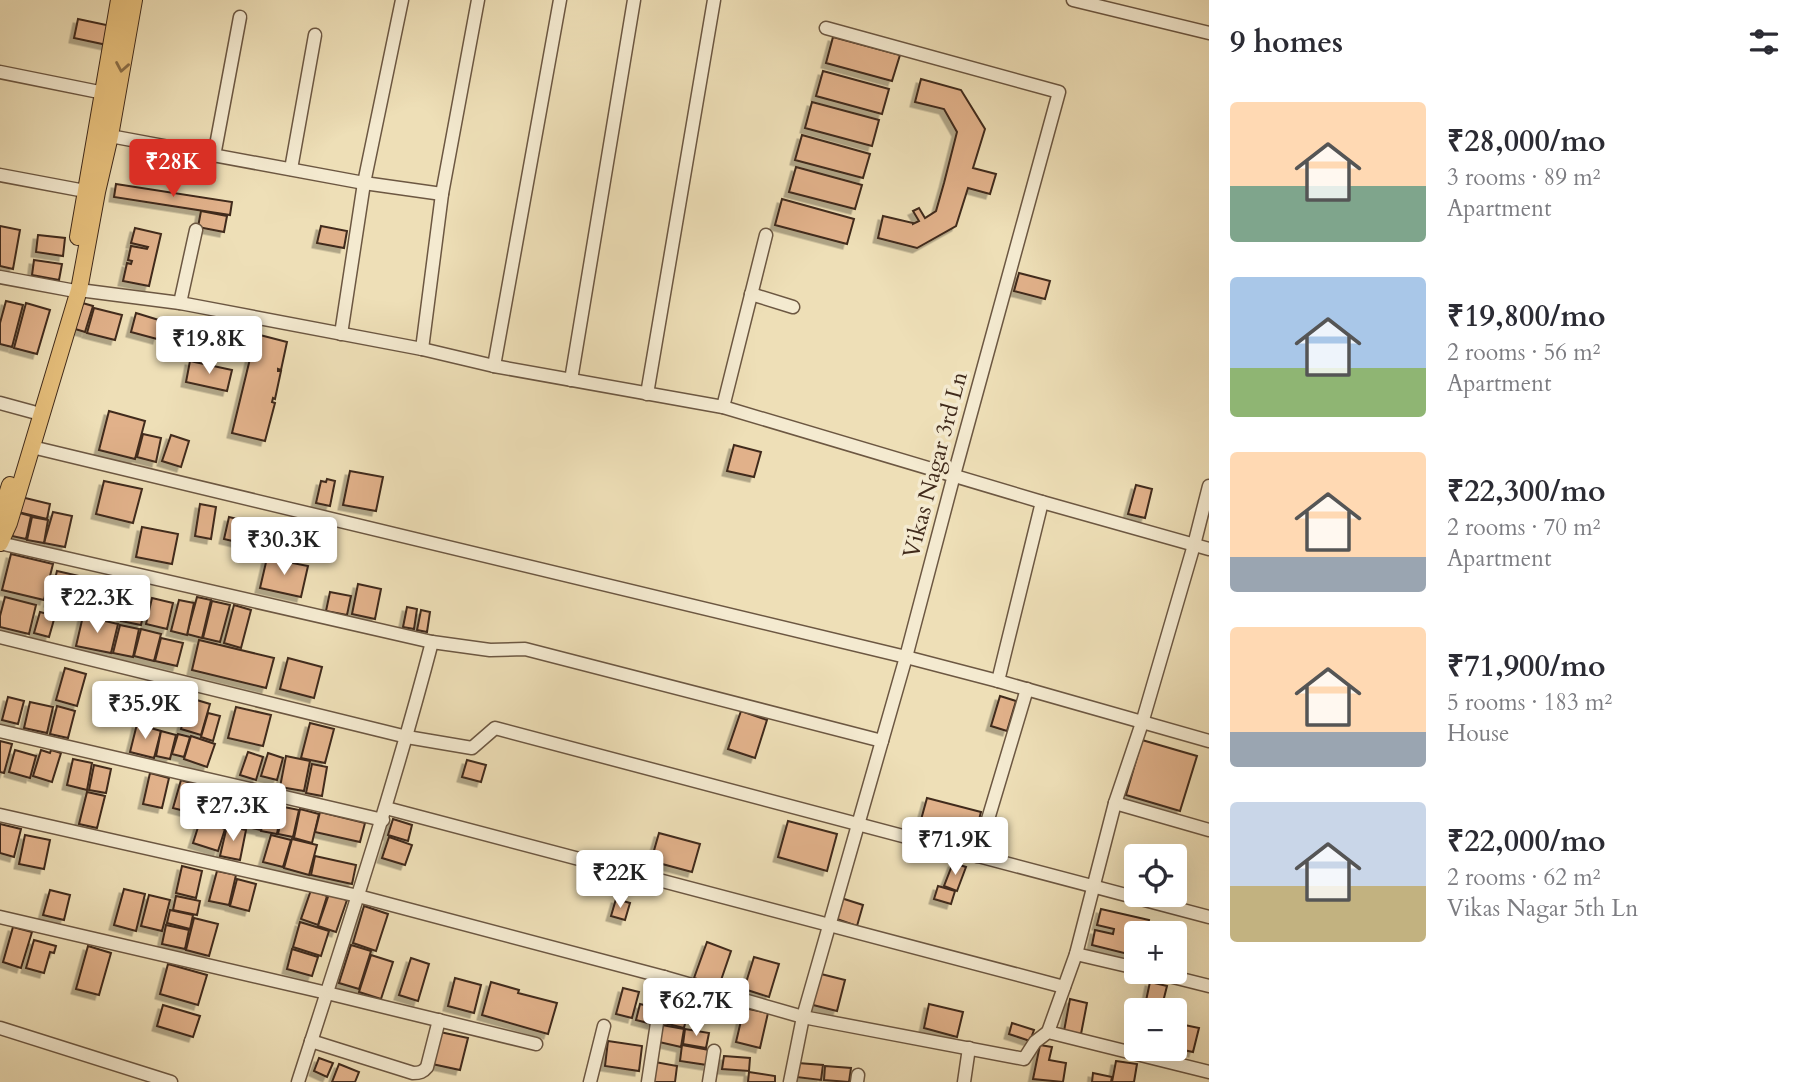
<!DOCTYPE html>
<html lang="en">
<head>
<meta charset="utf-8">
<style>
	body { margin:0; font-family:Cardo,serif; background:#f7f7f7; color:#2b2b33; height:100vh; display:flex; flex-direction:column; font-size:26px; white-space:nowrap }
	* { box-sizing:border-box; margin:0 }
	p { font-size:23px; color:#7c7c81 }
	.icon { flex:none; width:38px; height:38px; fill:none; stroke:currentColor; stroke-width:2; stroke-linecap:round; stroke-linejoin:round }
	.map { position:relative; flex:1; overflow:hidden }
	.panel { display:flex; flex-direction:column; background:#fff; width:595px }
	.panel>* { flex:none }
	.buttons { position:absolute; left:1124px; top:844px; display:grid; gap:14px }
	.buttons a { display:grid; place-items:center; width:63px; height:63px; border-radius:7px; background:#fff; box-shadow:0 7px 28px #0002; font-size:35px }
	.price { position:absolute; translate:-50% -60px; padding:0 16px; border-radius:7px; background:#fff; color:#222; font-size:23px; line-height:46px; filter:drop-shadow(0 2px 4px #0008) }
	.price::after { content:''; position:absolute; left:50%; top:42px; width:21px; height:16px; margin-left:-10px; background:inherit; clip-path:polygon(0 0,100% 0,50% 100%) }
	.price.selected { background:#d93025; color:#fff }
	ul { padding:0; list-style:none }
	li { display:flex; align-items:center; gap:21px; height:175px; padding:0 21px }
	li span { display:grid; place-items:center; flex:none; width:196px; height:140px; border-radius:7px; color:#555 }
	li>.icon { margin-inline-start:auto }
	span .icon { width:84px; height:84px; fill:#fffc; stroke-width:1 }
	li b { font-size:30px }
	h2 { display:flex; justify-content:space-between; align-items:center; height:84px; padding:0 21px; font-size:30px }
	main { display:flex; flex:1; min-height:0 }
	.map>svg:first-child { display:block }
	.building { fill:#e1b18a; stroke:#402a1b; stroke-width:2; filter:url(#shadow) }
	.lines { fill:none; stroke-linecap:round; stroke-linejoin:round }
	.minor-casing { stroke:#6c5742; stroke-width:15 }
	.major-casing { stroke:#402a1b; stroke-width:18 }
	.minor { stroke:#f4ead0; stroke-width:12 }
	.major { stroke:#e7c07c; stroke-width:16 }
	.oneway { stroke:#8b6e47 }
	.labels { text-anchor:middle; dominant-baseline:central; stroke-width:7; stroke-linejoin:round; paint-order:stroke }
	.street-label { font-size:23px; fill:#402a1b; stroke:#f4ead0 }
</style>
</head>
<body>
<main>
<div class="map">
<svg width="1209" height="1082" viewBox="0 0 1209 1082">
	<defs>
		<filter id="shadow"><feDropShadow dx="-4.5" dy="4.5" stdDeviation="0" flood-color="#0004"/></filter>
	</defs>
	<rect width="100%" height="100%" fill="#eedfb7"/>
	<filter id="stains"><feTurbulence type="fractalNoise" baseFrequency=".00286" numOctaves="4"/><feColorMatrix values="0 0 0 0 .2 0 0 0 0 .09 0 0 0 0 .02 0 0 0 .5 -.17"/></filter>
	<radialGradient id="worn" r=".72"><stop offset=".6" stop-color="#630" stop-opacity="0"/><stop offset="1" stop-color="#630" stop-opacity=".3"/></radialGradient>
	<!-- building -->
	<g class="building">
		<polygon points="78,19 111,26 107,45 74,38"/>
		<polygon points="833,37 900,55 892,81 826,63"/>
		<polygon points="823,71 889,89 882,114 816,96"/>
		<polygon points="921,79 961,90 985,129 973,168 996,174 990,194 968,188 956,226 917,248 878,238 883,216 913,223 913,224 919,221 913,211 919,208 925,218 936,211 944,183 957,132 944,109 915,102"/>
		<polygon points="812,102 879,120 872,146 805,128"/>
		<polygon points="802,135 870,154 863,178 795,160"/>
		<polygon points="796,167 862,185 855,209 789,192"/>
		<polygon points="116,184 232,202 230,215 114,197"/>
		<polygon points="782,199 854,219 847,244 775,225"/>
		<polygon points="201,211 227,216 224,232 198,227"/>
		<polygon points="0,226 20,230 13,269 0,266"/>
		<polygon points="321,226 347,231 344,248 317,243"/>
		<polygon points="135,228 161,234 149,286 123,281 127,263 131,264 132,261 128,260 131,246 147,249 148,247 131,243"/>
		<polygon points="38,235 65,238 63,256 36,252"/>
		<polygon points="34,260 62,264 59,280 32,275"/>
		<polygon points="1019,273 1050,281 1045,299 1014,291"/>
		<polygon points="6,301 23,305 12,347 0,344 0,323"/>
		<polygon points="79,302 93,306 85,332 72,328"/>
		<polygon points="26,303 50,310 37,354 14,348"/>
		<polygon points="94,308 122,315 115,340 87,333"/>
		<polygon points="136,313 162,321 157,339 131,332"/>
		<polygon points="256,334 287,342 281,370 278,369 278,371 281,371 275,399 273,398 272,402 275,403 265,441 232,433"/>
		<polygon points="190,361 232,370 227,391 186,382"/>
		<polygon points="109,411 145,421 135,459 99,450"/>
		<polygon points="143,434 161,438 156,462 137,457"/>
		<polygon points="171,435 189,441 181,467 162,461"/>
		<polygon points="734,445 761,452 754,477 727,471"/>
		<polygon points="350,471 383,477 376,511 343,505"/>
		<polygon points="327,479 335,481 330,506 316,503 321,481 326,482"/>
		<polygon points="104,481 142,489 133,523 96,514"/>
		<polygon points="1136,485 1152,489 1145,518 1128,514"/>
		<polygon points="21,497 50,504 47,519 18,512"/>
		<polygon points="200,504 216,507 211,539 195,536"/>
		<polygon points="16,512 31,516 26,539 12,536"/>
		<polygon points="53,512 72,516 65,547 44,543"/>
		<polygon points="32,517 48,520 44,543 27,540"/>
		<polygon points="229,517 246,521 241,543 224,539"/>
		<polygon points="266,519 282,523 274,555 258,551"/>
		<polygon points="247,522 263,526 257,553 241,549"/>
		<polygon points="142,527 178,534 172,564 136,557"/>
		<polygon points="11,554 53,564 44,600 2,590"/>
		<polygon points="267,558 308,566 301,597 260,588"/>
		<polygon points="57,571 79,576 71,608 49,602"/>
		<polygon points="358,584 381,589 375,619 352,614"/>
		<polygon points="128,590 148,594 141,625 121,621"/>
		<polygon points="330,592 351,596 347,615 326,611"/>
		<polygon points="5,597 36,605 29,634 0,627 0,616"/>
		<polygon points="197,597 211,600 202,638 187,634"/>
		<polygon points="152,598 173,603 167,629 146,624"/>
		<polygon points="179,600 194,603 187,635 171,631"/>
		<polygon points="212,601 230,605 220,642 203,638"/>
		<polygon points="234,605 251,610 241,648 224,643"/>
		<polygon points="407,607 417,609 414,629 403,627"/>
		<polygon points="421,610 430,612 427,632 417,630"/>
		<polygon points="40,612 55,616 49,637 34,633"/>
		<polygon points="83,616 118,624 111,653 76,646"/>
		<polygon points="120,625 139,629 133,657 113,653"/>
		<polygon points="141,629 161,634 154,661 134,656"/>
		<polygon points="161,638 183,643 177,666 155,661"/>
		<polygon points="199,640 274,658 266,688 192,670"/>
		<polygon points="288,658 322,667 314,698 280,689"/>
		<polygon points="65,668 86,674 77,706 56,700"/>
		<polygon points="1000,696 1016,701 1007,731 991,726"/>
		<polygon points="8,697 24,701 18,724 2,720"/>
		<polygon points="190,698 210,704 201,735 181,729"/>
		<polygon points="30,702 53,707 47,733 24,728"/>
		<polygon points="57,706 75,711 68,738 50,734"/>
		<polygon points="236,707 271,715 263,746 228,738"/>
		<polygon points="741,711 767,720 755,758 728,749"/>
		<polygon points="208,713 220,716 213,741 201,737"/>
		<polygon points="310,723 334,729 325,763 301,758"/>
		<polygon points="137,724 161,731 154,758 130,752"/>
		<polygon points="161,731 176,735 170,759 156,756"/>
		<polygon points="178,734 190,737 184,757 172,754"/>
		<polygon points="191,736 215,744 207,767 184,759"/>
		<polygon points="1142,740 1197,756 1180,811 1126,795"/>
		<polygon points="0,741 12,744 4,773 0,772"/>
		<polygon points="15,750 36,756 30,778 9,772"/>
		<polygon points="41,750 50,753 51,750 61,753 52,782 33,776"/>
		<polygon points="248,752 263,757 256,780 240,775"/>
		<polygon points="268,753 283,758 277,780 261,776"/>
		<polygon points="286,756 310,761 304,791 280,787"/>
		<polygon points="73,759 92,763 87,790 67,785"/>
		<polygon points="467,760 486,765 481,782 462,777"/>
		<polygon points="312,764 327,767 322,796 306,793"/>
		<polygon points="94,765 111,769 106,793 89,790"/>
		<polygon points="150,773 169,778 162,808 143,804"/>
		<polygon points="181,780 204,787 196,814 173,808"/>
		<polygon points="87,792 105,796 97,828 79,824"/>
		<polygon points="927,798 981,812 973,842 919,827"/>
		<polygon points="253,800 266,803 261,830 247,827"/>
		<polygon points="267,803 282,806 277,834 261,831"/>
		<polygon points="284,807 299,810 293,837 278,834"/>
		<polygon points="300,809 319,814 312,843 294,838"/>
		<polygon points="320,812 365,823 360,842 315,832"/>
		<polygon points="393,819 412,825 408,841 388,835"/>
		<polygon points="200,821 225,829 218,851 193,843"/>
		<polygon points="788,821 837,834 827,871 778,857"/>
		<polygon points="0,824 21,829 14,857 0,853"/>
		<polygon points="227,826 246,830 240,860 220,856"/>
		<polygon points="659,833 700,844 692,872 651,861"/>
		<polygon points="25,835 50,840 44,869 19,864"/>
		<polygon points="271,835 291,840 283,867 263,862"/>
		<polygon points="389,837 412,845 405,865 382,858"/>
		<polygon points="292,839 317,845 309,875 284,868"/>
		<polygon points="315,856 356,865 352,884 311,875"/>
		<polygon points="953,863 966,867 957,891 944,886"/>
		<polygon points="182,866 202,871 196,898 176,893"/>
		<polygon points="217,871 236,875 229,905 209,901"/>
		<polygon points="237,879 256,884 249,911 230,906"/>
		<polygon points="938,886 955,891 951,904 934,899"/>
		<polygon points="124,889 145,894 136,931 114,925"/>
		<polygon points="50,890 70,895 64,920 43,915"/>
		<polygon points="311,890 327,896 318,925 301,919"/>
		<polygon points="329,894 347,900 336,932 318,926"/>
		<polygon points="149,895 170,900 162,931 141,926"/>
		<polygon points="176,896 200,901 197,915 173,910"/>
		<polygon points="841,898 863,905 857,926 834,918"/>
		<polygon points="616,899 630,903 625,920 611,916"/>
		<polygon points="364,906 388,914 376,951 353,943"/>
		<polygon points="1101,909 1149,920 1146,933 1136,933 1136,935 1129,933 1128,938 1136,940 1136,956 1092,945 1095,930 1113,934 1114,929 1097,925"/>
		<polygon points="170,910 193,915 190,929 167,923"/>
		<polygon points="194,918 218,924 209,956 186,950"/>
		<polygon points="300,922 329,931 321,956 293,947"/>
		<polygon points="166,925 189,930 185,949 162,944"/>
		<polygon points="13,927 32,932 21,968 3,962"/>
		<polygon points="34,940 56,946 54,953 50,952 44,973 26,968"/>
		<polygon points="707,942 731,951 719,986 694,978"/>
		<polygon points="351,945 371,951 359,989 339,983"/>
		<polygon points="88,946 111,953 99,995 76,989"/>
		<polygon points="292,949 318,957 312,976 287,969"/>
		<polygon points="371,955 393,962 381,999 359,992"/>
		<polygon points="754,957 779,964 769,997 744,989"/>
		<polygon points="411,958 429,964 418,1001 399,995"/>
		<polygon points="168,964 207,975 198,1005 160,994"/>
		<polygon points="817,973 845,980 837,1011 809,1004"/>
		<polygon points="455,978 481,985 474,1013 448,1006"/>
		<polygon points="491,982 519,990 518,993 557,1003 548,1034 482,1015"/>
		<polygon points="1150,982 1167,986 1161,1010 1144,1010"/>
		<polygon points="623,988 639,992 632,1018 616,1014"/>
		<polygon points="675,988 693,992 689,1009 671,1005"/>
		<polygon points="1070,999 1087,1003 1081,1034 1064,1031"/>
		<polygon points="640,1004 656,1008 652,1024 636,1020"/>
		<polygon points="929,1004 963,1012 957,1037 924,1028"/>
		<polygon points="163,1005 200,1016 193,1037 157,1026"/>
		<polygon points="668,1006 688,1011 684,1028 664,1023"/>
		<polygon points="744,1008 768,1013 760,1048 736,1042"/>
		<polygon points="1012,1023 1034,1030 1030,1041 1009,1034"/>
		<polygon points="1175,1023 1199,1028 1193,1052 1174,1048"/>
		<polygon points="662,1025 684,1029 681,1047 659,1042"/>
		<polygon points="685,1029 709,1033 706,1048 683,1044"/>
		<polygon points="440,1032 468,1038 460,1070 432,1064"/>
		<polygon points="608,1041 642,1046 639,1071 605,1066"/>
		<polygon points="682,1045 709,1050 707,1065 680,1061"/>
		<polygon points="1040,1045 1052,1047 1049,1060 1066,1063 1063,1082 1033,1079"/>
		<polygon points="724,1056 750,1058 749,1071 722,1069"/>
		<polygon points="319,1058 333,1063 327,1077 314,1071"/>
		<polygon points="1116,1061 1137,1064 1134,1082 1112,1082"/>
		<polygon points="655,1062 677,1066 675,1082 652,1082"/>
		<polygon points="798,1063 823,1065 821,1080 796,1077"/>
		<polygon points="339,1064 359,1072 355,1082 332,1082"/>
		<polygon points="825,1066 851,1068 849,1082 824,1080"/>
		<polygon points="749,1072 775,1076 775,1082 748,1082"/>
		<polygon points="1093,1073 1112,1077 1111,1082 1092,1082"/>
	</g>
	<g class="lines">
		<!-- minor casing -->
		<g class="minor-casing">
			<g id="minor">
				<polyline points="1073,0 1209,33"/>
				<polyline points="0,72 104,93"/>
				<polyline points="110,136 364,183 442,194"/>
				<polyline points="214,156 240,17"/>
				<polyline points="291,169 315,35"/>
				<polyline points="0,175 85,191"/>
				<polyline points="0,277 70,290"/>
				<polyline points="79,290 180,303 422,349 494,366 723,407 1042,502 1209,549"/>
				<polyline points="751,294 793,307"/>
				<polyline points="180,303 196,230"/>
				<polyline points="341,334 364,183 402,0"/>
				<polyline points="422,349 442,194 478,0"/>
				<polyline points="494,366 560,0"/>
				<polyline points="571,380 634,0"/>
				<polyline points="647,394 714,0"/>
				<polyline points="0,403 33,412"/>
				<polyline points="723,407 766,235"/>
				<polyline points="32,447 906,657 998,681 1209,741"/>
				<polyline points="0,543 432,642 490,650 525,649 882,741"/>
				<polyline points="0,637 407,737 472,748 495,728 1209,917"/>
				<polyline points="998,681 1042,502"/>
				<polyline points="0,731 383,820"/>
				<polyline points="1115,803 1209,830"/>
				<polyline points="386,808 1064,987"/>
				<polyline points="0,815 358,896 664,977 803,1017 1024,1059 1035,1042 1048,1032 1209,1072"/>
				<polyline points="977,856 1027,689"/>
				<polyline points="0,917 327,993 536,1044"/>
				<polyline points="1076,954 1136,968"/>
				<polyline points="1149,971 1209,986"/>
				<polyline points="0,1028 171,1082"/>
				<polyline points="1048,1032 1076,954 1115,803 1142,723 1194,545 1209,486"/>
				<path d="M311,1041L413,1073C420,1073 423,1072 427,1067L439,1020"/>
				<path d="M298,1082C345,936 393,791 432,642"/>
				<polyline points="590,1082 604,1026"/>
				<polyline points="648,1082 664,977"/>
				<polyline points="709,1082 714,1051"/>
				<polyline points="790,1082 803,1017 906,657 954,475 1059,92 826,28"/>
				<polyline points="857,1082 858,1075"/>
				<polyline points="964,1082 969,1048"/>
			</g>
		</g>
		<!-- major casing -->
		<g class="major-casing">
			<g id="major">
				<polyline points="78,237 119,0"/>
				<polyline points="0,516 10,485"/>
				<polyline points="0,543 9,523 79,290 97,192 110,136 134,0"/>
			</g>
		</g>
		<!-- minor -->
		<use href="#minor" class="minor"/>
		<!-- major -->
		<use href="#major" class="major"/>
	</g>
	<!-- one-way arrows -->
	<defs><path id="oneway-chevron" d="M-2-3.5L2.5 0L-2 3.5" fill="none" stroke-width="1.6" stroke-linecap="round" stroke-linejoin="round" transform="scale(1.75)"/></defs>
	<use class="oneway" href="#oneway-chevron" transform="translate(122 67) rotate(100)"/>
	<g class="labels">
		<!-- street labels -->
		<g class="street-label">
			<text transform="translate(935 465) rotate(-75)">Vikas Nagar 3rd Ln</text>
		</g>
	</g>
	<rect width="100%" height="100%" filter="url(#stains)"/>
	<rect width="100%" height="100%" fill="url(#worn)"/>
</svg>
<div class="buttons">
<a><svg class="icon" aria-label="locate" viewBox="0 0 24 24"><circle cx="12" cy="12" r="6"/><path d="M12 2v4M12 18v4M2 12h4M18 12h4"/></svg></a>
<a>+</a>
<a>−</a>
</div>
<b class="price selected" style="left:173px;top:199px">₹28K</b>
<b class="price" style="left:209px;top:376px">₹19.8K</b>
<b class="price" style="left:284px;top:577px">₹30.3K</b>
<b class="price" style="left:97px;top:635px">₹22.3K</b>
<b class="price" style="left:145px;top:741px">₹35.9K</b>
<b class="price" style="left:233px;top:843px">₹27.3K</b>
<b class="price" style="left:955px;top:877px">₹71.9K</b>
<b class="price" style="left:620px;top:910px">₹22K</b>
<b class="price" style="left:696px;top:1038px">₹62.7K</b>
</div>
<section class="panel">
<h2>9 homes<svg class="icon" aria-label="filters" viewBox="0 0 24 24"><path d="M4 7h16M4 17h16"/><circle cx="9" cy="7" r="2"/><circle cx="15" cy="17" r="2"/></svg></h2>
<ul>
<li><span style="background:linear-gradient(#ffd9b3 60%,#7fa58c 0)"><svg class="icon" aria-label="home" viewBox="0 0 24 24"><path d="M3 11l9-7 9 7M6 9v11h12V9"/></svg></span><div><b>₹28,000/mo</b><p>3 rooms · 89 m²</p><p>Apartment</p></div></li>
<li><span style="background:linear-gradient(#a9c7e8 65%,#8fb573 0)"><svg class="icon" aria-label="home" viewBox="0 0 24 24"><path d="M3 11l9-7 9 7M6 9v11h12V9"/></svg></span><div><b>₹19,800/mo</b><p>2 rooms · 56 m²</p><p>Apartment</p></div></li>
<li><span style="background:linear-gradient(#ffd9b3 75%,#9aa5b1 0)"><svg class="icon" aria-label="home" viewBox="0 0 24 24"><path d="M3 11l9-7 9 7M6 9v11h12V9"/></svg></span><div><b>₹22,300/mo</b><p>2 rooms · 70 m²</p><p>Apartment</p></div></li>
<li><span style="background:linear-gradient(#ffd9b3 75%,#9aa5b1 0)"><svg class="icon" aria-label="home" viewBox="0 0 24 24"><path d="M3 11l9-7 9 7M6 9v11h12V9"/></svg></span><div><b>₹71,900/mo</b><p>5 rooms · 183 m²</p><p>House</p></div></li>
<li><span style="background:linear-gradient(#c9d6e8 60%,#c2b280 0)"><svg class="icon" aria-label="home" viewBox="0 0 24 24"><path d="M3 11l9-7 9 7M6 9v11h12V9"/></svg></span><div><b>₹22,000/mo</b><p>2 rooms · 62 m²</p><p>Vikas Nagar 5th Ln</p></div></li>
</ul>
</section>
</main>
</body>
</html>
